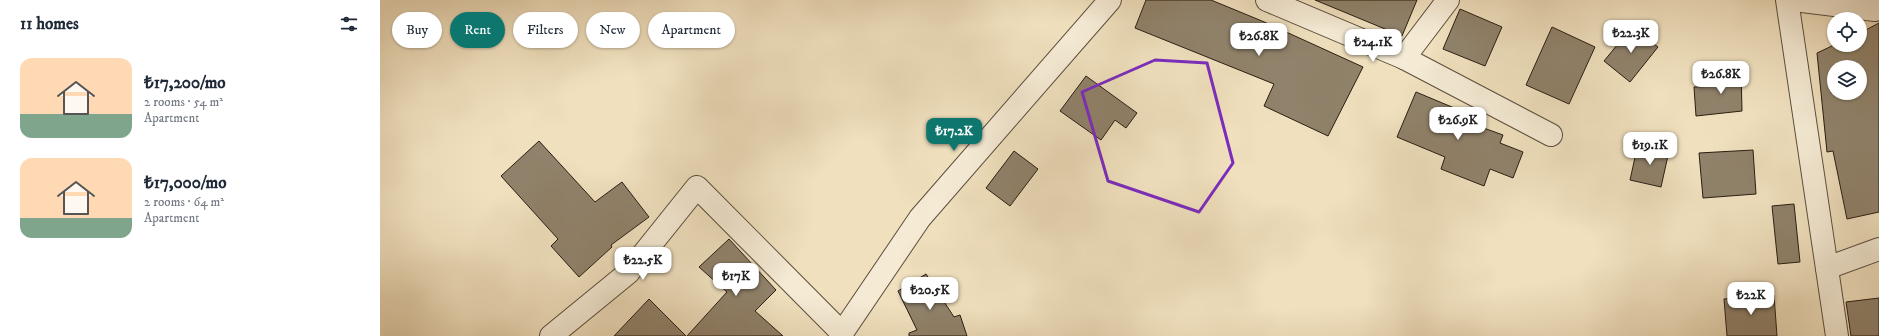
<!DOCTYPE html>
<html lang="en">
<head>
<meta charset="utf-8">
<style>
	body { margin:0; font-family:"IM FELL DW Pica",serif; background:#f2f2f3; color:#1f2937; height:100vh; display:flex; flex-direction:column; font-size:15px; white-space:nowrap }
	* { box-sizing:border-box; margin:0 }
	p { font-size:13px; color:#747a83 }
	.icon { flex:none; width:22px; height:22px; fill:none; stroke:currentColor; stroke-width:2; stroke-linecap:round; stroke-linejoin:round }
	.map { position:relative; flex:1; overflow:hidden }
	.sheet { display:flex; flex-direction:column; background:#fff; width:380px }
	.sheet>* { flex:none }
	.top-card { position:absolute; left:12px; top:12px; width:380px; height:36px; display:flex; gap:8px }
	.buttons { position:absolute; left:1447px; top:12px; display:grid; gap:8px }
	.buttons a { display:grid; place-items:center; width:40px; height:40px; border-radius:50%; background:#fff; box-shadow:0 1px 3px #0004; font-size:20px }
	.price { position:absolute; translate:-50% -34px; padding:0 9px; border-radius:8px; background:#fff; color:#222; font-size:13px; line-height:26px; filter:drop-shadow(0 1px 2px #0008) }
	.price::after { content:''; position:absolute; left:50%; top:24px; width:12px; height:9px; margin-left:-6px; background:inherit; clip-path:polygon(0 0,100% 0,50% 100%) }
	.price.active { background:#0f766e; color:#fff }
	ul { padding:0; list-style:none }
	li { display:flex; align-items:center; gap:12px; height:100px; padding:0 20px }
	li span { display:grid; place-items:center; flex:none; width:112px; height:80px; border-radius:12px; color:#555 }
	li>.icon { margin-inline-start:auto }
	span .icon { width:48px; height:48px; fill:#fffc; stroke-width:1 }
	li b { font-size:17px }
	h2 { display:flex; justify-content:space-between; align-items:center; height:48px; padding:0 20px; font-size:17px }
	.tag { padding:0 14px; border-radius:18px; background:#fff; box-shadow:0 1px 3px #0004; font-size:14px; line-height:36px }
	.tag.active { background:#0f766e; color:#fff }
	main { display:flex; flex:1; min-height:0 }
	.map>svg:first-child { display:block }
	.building { fill:#90826b; stroke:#281d12; fill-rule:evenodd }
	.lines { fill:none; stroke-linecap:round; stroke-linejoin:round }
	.minor-casing { stroke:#5a4e3d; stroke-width:24 }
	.minor { stroke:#f5ebd5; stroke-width:22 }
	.marked { fill:none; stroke:#7b2cbf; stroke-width:3; stroke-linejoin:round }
</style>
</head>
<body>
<main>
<section class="sheet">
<h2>11 homes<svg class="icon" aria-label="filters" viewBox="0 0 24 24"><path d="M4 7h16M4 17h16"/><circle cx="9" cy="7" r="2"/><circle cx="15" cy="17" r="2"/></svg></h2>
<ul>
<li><span style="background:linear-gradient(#ffd9b3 70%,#7fa58c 0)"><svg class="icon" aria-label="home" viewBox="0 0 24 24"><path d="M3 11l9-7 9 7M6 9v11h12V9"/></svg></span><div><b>₺17,200/mo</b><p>2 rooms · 54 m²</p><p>Apartment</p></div></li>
<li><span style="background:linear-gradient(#ffd9b3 75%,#7fa58c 0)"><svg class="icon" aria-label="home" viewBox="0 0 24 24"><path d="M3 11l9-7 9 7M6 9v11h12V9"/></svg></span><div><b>₺17,000/mo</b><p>2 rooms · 64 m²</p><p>Apartment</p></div></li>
</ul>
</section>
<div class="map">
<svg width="1499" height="336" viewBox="0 0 1499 336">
	<rect width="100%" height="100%" fill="#f0e0be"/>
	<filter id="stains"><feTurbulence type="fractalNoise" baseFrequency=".005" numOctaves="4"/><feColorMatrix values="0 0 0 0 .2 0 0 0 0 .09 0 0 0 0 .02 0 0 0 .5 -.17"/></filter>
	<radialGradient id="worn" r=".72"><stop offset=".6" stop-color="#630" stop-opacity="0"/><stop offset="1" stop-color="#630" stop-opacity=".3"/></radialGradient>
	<!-- building -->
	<g class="building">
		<polygon points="766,0 831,0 882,21 983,67 948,136 884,106 894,84 755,28"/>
		<polygon points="935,0 1037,0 1022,36"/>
		<polygon points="1080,9 1122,27 1105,66 1063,49"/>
		<path d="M1499,23V212L1467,219L1453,151L1447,152L1437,53L1454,45H1480V33ZM1454,67H1480V93H1454Z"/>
		<polygon points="1172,27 1215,47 1189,104 1146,85"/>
		<polygon points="1252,27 1278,47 1250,82 1224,61"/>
		<polygon points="1361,69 1362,111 1316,116 1314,87 1339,86 1338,70"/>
		<polygon points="706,76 757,113 746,128 735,120 721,140 680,111"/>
		<polygon points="1036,92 1079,110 1076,118 1123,135 1120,143 1143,152 1133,178 1110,169 1104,186 1061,169 1065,157 1017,137"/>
		<polygon points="159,141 215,202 242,182 269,217 231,245 232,247 199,277 171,246 178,239 121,176"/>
		<polygon points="1258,144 1289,151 1281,187 1250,180"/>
		<polygon points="1373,150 1376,194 1323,198 1319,153"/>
		<polygon points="634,151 658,169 630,206 606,188"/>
		<polygon points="1414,204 1420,262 1398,264 1392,206"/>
		<polygon points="349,239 396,290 375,311 403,336 307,336 347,292 319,267"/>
		<polygon points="546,274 574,317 580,315 587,336 529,336 529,333 537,330 518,291"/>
		<polygon points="1394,295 1397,336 1347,336 1344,299"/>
		<polygon points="1499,298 1499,336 1471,336 1466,302"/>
		<polygon points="269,299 306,336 234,336"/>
	</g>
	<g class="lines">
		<!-- minor casing -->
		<g class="minor-casing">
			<g id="minor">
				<polyline points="887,0 1024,58 1068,0"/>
				<polyline points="1407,0 1457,336"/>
				<polyline points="1414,0 1495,10 1499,6"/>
				<polyline points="1024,58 1171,135"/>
				<polyline points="1447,268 1499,249"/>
				<polyline points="171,336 248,273 317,187 462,333"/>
				<polyline points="460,336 540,218 730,0"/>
			</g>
		</g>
		<!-- minor -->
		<use href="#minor" class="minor"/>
	</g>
	<!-- marked area -->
	<path class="marked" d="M775,60L827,63L853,163L819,212L728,181L702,92Z"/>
	<rect width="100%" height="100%" filter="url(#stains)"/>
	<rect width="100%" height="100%" fill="url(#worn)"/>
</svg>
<div class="buttons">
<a><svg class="icon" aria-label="locate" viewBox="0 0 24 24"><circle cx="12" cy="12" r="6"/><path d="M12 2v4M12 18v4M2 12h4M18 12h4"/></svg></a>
<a><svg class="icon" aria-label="layers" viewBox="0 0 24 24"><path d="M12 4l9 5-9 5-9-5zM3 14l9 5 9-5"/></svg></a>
</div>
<b class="price" style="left:1251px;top:54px">₺22.3K</b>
<b class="price" style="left:879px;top:57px">₺26.8K</b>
<b class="price" style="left:993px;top:63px">₺24.1K</b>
<b class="price" style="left:1341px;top:95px">₺26.8K</b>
<b class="price" style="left:1078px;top:141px">₺26.9K</b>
<b class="price active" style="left:574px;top:152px">₺17.2K</b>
<b class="price" style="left:1270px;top:166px">₺19.1K</b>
<b class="price" style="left:263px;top:281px">₺22.5K</b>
<b class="price" style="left:356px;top:297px">₺17K</b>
<b class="price" style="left:550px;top:311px">₺20.5K</b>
<b class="price" style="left:1371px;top:316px">₺22K</b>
<div class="top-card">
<a class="tag">Buy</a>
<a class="tag active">Rent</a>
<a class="tag">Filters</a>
<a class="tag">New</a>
<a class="tag">Apartment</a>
</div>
</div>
</main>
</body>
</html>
